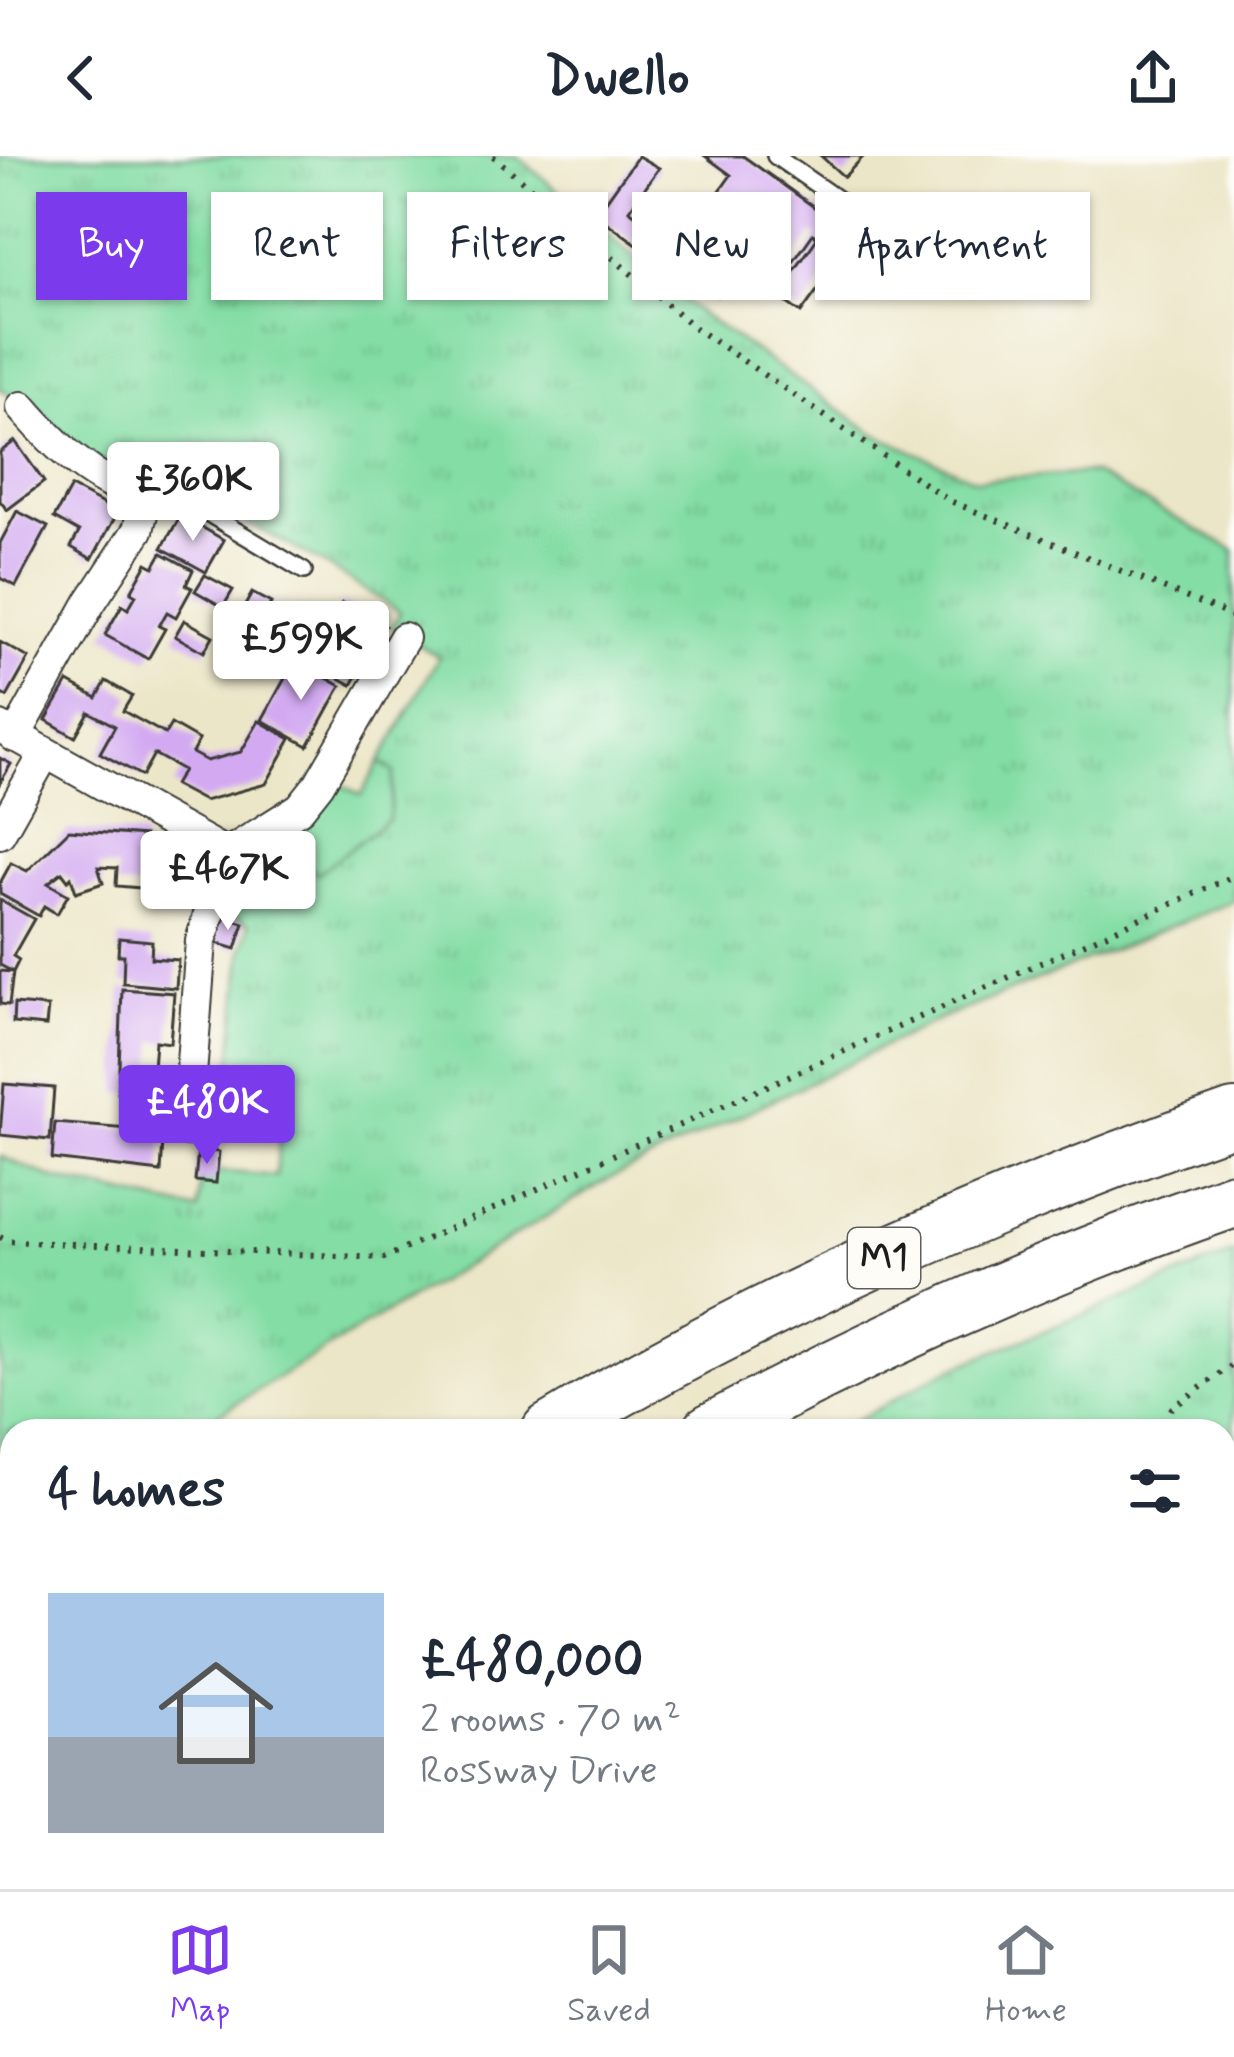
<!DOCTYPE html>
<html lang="en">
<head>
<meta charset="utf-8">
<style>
	body { margin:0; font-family:Mynerve,sans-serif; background:#f2f2f3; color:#1f2937; height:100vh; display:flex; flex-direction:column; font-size:45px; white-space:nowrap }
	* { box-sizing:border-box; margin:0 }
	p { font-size:39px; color:#747a83 }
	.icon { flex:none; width:66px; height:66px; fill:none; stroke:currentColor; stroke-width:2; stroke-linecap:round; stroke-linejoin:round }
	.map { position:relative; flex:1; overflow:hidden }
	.side { position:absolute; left:0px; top:1263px; width:1236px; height:471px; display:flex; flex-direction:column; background:#fff; border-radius:36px 36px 0 0; box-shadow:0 3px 9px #0004 }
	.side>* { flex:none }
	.guide { position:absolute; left:36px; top:36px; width:1164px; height:108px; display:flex; gap:24px }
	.price { position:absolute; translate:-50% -102px; padding:0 27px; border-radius:12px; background:#fff; color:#222; font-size:39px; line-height:78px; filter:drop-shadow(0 3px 6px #0008) }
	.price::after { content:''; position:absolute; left:50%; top:72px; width:36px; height:27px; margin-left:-18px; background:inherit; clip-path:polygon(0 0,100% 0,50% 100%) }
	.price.current { background:#7c3aed; color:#fff }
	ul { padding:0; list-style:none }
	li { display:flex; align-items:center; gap:36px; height:300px; padding:0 48px }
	li span { display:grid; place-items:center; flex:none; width:336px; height:240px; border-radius:0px; color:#555 }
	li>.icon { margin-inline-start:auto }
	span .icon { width:144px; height:144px; fill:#fffc; stroke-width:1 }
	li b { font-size:51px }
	h2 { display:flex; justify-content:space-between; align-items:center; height:144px; padding:0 48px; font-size:51px }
	.chip { padding:0 42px; border-radius:0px; background:#fff; box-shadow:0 3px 9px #0004; font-size:42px; line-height:108px }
	.chip.current { background:#7c3aed; color:#fff }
	header { display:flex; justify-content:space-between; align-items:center; height:156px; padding:0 48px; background:#fff; font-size:54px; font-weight:700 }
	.tabs { display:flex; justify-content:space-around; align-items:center; height:168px; border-top:3px solid #e0e1e3; background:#fff; font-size:33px; color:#747a83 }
	.tabs a { display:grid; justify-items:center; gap:6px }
	.tabs .current { color:#7c3aed }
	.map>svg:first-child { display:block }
	.grass { fill:url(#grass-tufts); stroke:#507c60; stroke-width:3 }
	.green { fill:#83dda4; stroke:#507c60; stroke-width:3 }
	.building { fill:#d3aaf2 }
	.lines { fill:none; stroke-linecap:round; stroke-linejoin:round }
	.service-casing { stroke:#3b3a36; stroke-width:20 }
	.minor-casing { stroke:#3b3a36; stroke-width:34 }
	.trunk-casing { stroke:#3b3a36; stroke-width:52 }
	.motorway-casing { stroke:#3b3a36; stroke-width:58 }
	.path { stroke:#3b3a36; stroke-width:6; stroke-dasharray:3 9; stroke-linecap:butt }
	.service { stroke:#fff; stroke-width:15 }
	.minor { stroke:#fff; stroke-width:30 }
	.trunk { stroke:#fff; stroke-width:48 }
	.motorway { stroke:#fff; stroke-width:54 }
	.labels { text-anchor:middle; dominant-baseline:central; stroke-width:9; stroke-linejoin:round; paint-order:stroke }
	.shield { fill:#fdfcf7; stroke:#605f5e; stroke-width:3 }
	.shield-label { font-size:36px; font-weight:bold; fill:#1c1c1c }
</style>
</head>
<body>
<header><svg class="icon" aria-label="back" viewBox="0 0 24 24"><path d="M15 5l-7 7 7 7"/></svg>Dwello<svg class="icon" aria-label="share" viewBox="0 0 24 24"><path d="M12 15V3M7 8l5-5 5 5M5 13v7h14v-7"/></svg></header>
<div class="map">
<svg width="1234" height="1733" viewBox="0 0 1234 1733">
	<defs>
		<pattern id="grass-tufts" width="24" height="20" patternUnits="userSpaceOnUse" patternTransform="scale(3)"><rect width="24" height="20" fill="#83dda4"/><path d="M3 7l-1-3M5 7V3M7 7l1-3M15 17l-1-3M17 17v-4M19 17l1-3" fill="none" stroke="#71bd8d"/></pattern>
	</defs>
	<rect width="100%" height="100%" fill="#fdfcf7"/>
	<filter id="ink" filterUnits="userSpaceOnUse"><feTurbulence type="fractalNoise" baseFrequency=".00833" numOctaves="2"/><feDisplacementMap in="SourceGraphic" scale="24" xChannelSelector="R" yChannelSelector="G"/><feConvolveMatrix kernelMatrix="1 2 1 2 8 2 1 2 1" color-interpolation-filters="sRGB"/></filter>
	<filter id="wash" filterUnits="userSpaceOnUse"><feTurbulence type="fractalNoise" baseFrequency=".004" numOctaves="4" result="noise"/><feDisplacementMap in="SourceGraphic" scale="48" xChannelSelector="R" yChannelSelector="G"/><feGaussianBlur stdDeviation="2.7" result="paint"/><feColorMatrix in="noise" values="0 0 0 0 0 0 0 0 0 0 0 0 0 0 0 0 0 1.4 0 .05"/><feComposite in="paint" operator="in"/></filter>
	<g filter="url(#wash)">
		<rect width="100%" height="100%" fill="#ece6c8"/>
		<!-- grass -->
		<g class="grass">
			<polygon points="0,0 517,0 699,157 875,278 977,324 1092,317 1234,394 1234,745 938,864 607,1024 190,1275 12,1275 12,1383 0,1390 0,1000 52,1022 198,1055 201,1025 217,1015 276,1020 283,942 229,937 242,796 250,768 221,754 250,705 270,686 318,717 394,616 380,606 439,501 392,472 400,456 324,408 185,333 154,335 98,312 38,253 0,233"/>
			<polygon points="1234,1097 1234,1476 1224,1488 1224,1275 838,1275 941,1217"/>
			<polygon points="125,1722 628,1722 600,1733 109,1733"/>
		</g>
		<!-- green -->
		<polygon class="green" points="380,606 394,616 389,663 318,717 270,686 338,627 361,639"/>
		<g id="blocks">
			<!-- building -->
			<g class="building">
				<polygon points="638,0 659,12 629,54 680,91 731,19 705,0 743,0 856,81 801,157 777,140 818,81 813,78 774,133 749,116 772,84 761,77 717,140 696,125 693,128 596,59"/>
				<polygon points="821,0 864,0 844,21"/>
				<polygon points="15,285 44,326 7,354 0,345 0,296"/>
				<polygon points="71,331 118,356 92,403 71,391 79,376 54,362"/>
				<polygon points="17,355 48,371 16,430 0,422 0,387"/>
				<polygon points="181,359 224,384 206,416 162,392"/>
				<polygon points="162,397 193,414 186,429 192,432 176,461 167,456 159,470 165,473 148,503 105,479 122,449 128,453 136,439 131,436 147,407 154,411"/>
				<polygon points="205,419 233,434 223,451 195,435"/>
				<polygon points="252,437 271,447 256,474 237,464"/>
				<polygon points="342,447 385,470 352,529 310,506"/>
				<polygon points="184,464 213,480 204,496 175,480"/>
				<polygon points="0,486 29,502 7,541 0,537"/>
				<polygon points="295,504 341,530 308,590 262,564"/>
				<polygon points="106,525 132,540 123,555 165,578 171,568 199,584 192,597 207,605 241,596 259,565 291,583 266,628 204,645 174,629 183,614 154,598 142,620 100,597 115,570 89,556 75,581 46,564 68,526 97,542"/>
				<polygon points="0,602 11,608 0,627"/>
				<polygon points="69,674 144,680 142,707 157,708 158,694 191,697 187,741 140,740 140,732 116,730 117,712 98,711 103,727 76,736 71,721 68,724 62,716 48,727 68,739 57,758 44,750 39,760 0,738 0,727 11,707 27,715"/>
				<polygon points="0,744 34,763 13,800 19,804 13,816 9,849 0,848 0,815 13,816 0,809"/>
				<polygon points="221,760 244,767 236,793 213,786"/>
				<polygon points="119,782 152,785 151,802 178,804 176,832 123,827 124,799 118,799"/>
				<polygon points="122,833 174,837 170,887 155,885 151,940 118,937"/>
				<polygon points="14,848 48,851 46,870 13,867"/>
				<polygon points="4,928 54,932 50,984 0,979"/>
				<polygon points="131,952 165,955 161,1016 52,1003 55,967 129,973"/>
				<polygon points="198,994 219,996 216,1027 195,1025"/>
			</g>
		</g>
	</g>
	<g filter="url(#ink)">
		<use href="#blocks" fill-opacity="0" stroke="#3b3a36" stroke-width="3"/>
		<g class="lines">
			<!-- service casing -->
			<g class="service-casing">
				<g id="service">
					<polyline points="775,0 885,76"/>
					<polyline points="146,342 182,342 304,415"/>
				</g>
			</g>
			<!-- minor casing -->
			<g class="minor-casing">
				<g id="minor">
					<polyline points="0,571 227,698 300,652 319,628 404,482"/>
					<path d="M15,581L90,447L138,374L146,342C92,325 58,293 22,251"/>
					<polyline points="0,677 45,597"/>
					<polyline points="187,974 201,785 227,698"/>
				</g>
			</g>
			<!-- trunk casing -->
			<g class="trunk-casing">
				<g id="trunk">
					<polyline points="1224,1578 1234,1567"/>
					<polyline points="1081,1733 1092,1722"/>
				</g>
			</g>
			<!-- motorway casing -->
			<g class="motorway-casing">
				<g id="motorway">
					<path d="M549,1275C763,1146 999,1043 1234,961"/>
					<path d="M710,1275C875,1186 1057,1105 1234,1044"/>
					<polyline points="0,1644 12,1634"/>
					<polyline points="19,1733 33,1722"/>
				</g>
			</g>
			<!-- path -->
			<g class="path">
				<polyline points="493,0 695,172 950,345 1234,461"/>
				<polyline points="0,1081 7,1085 384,1102 1234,720"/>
				<polyline points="1159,1275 1172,1252 1234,1208"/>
				<polyline points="1224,1361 1234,1360"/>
				<polyline points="1224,1526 1234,1513"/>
			</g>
			<!-- service -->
			<use href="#service" class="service"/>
			<!-- minor -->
			<use href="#minor" class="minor"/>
			<!-- trunk -->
			<use href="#trunk" class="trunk"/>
			<!-- motorway -->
			<use href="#motorway" class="motorway"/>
		</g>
	</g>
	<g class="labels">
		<!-- shield labels -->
		<rect class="shield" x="848" y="1072" width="72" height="60" rx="9"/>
		<g class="shield-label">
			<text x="884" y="1102">M1</text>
		</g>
	</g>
</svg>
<b class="price" style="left:193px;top:388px">£360K</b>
<b class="price" style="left:301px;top:547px">£599K</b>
<b class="price" style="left:228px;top:777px">£467K</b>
<b class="price current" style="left:207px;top:1011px">£480K</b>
<div class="guide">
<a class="chip current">Buy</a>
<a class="chip">Rent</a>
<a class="chip">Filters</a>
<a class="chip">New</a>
<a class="chip">Apartment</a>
</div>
<section class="side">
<h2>4 homes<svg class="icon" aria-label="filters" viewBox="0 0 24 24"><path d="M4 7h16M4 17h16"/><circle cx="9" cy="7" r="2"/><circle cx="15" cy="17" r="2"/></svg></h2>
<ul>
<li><span style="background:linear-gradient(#a9c7e8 60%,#9aa5b1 0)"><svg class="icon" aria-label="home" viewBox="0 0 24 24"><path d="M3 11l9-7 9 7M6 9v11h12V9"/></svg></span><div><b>£480,000</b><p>2 rooms · 70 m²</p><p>Rossway Drive</p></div></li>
</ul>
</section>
</div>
<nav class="tabs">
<a class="current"><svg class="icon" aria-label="map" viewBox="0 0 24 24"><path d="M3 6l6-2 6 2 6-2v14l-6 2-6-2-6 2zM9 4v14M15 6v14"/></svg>Map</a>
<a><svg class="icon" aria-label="saved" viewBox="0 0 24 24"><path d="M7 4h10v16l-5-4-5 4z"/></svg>Saved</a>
<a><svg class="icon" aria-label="home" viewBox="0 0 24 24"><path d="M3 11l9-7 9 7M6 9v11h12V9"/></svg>Home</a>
</nav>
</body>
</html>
